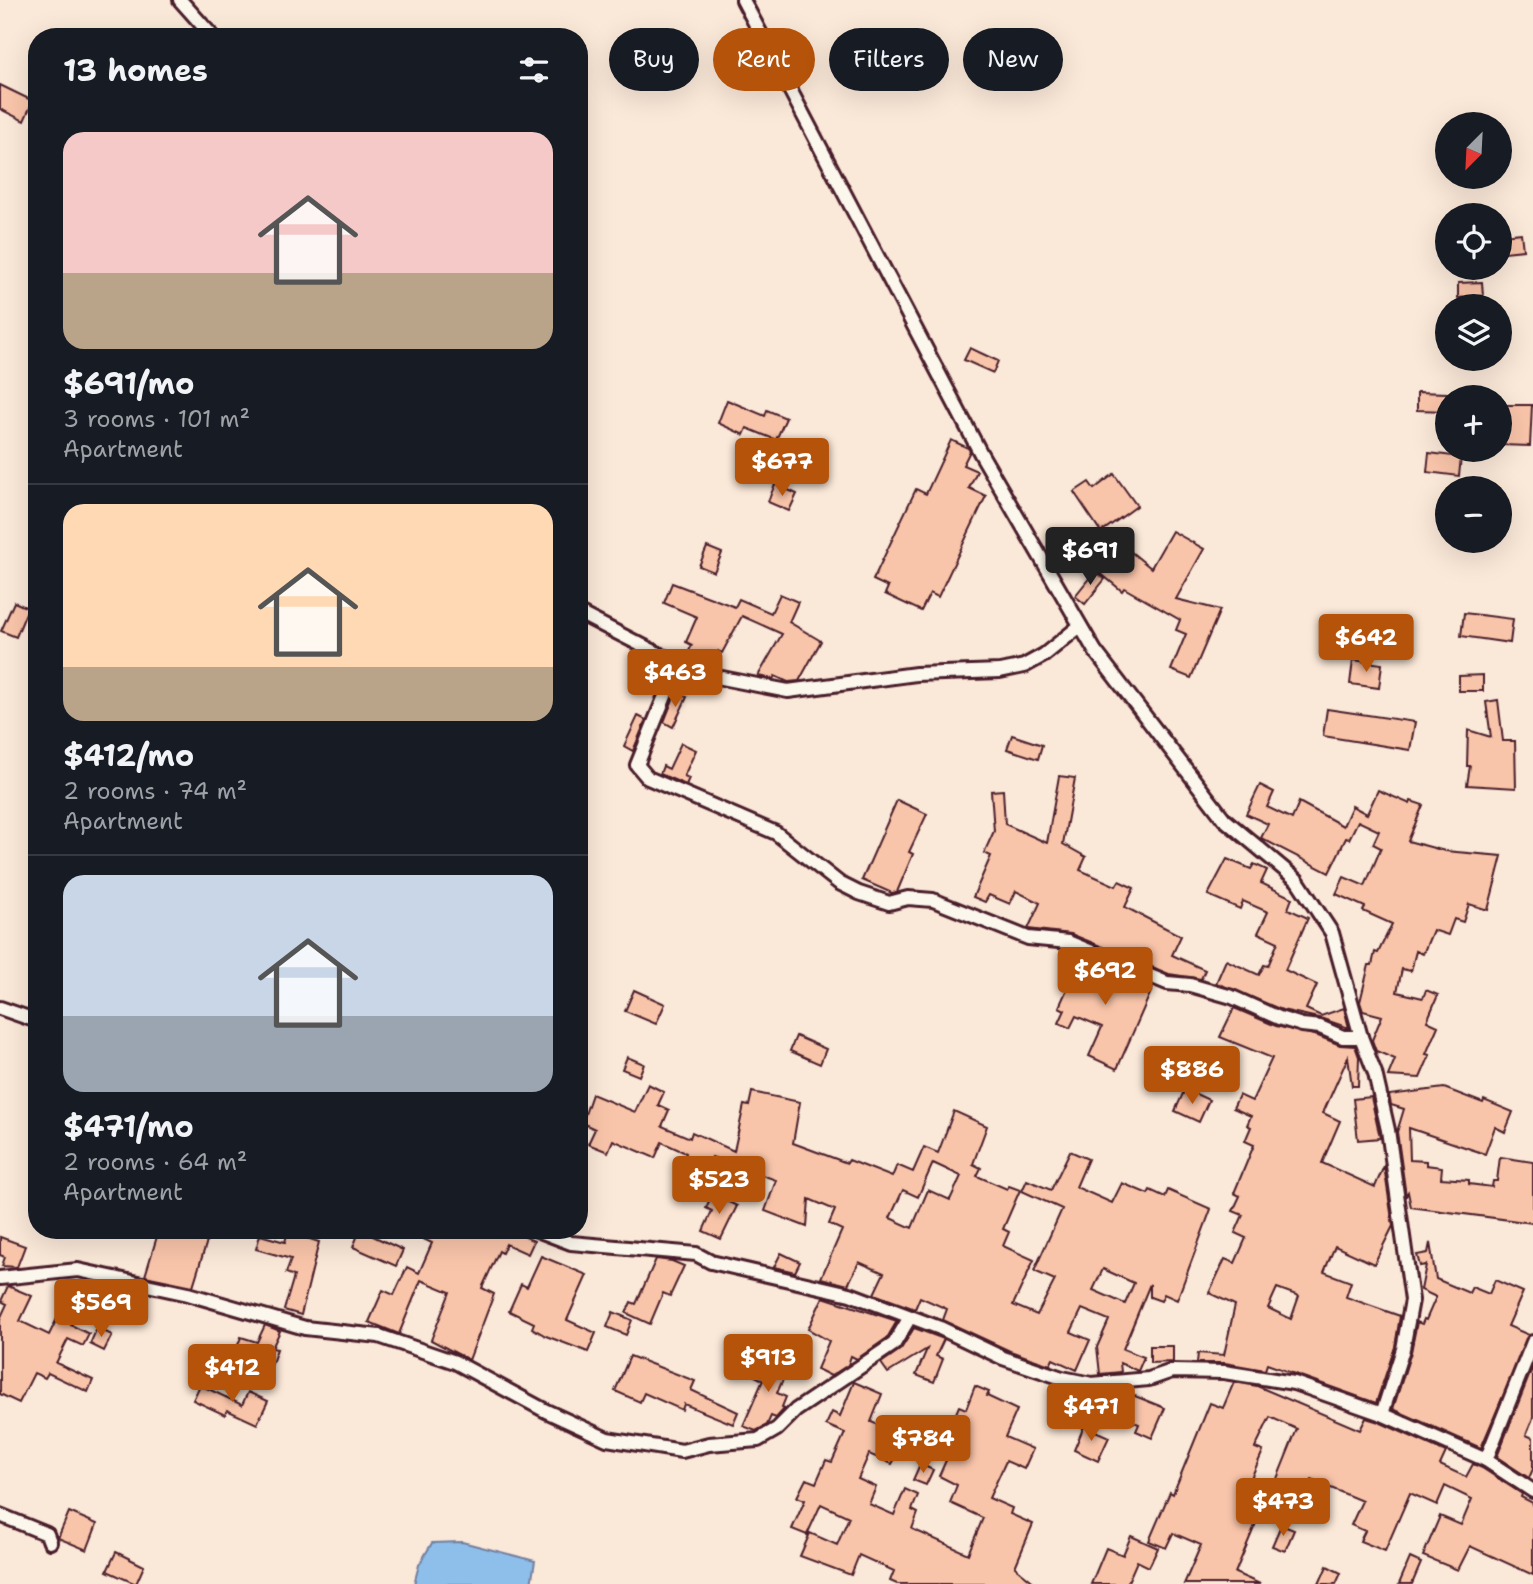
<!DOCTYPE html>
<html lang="en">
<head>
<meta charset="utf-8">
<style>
	body { margin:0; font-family:"Shantell Sans",sans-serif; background:#20242c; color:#f1f3f6; height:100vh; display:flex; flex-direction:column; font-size:26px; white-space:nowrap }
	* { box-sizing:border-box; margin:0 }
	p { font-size:23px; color:#9ea1a6 }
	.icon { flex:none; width:38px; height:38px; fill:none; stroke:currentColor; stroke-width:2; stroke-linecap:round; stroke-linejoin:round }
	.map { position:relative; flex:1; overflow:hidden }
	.details { position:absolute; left:28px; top:28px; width:560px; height:1211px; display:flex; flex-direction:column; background:#171b24; border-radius:28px; box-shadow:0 7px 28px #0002 }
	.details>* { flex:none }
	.top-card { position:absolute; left:609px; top:28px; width:665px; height:63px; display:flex; gap:14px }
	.needle { width:46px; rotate:204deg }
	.buttons { position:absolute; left:1435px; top:112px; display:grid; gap:14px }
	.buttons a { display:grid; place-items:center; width:77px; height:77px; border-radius:50%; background:#171b24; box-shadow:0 7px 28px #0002; font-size:35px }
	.price { position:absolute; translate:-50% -60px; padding:0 16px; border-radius:7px; background:#b45309; color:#fff; font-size:23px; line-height:46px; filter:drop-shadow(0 2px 4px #0008) }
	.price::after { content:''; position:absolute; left:50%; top:42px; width:21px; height:16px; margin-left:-10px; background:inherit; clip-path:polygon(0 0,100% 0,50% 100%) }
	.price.selected { background:#222; color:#fff }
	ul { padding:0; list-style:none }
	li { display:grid; align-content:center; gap:14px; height:371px; padding:0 35px }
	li+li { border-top:2px solid #363941 }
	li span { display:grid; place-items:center; height:217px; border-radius:21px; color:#555 }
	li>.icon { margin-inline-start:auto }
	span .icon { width:126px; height:126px; fill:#fffc; stroke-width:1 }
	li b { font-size:30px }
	h2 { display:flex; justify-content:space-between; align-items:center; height:84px; padding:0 35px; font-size:30px }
	.chip { padding:0 24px; border-radius:32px; background:#171b24; box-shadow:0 7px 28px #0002; font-size:24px; line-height:63px }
	.chip.selected { background:#b45309; color:#fff }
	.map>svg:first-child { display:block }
	.water { fill:#8ebfea; stroke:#737f9e; stroke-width:2 }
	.building { fill:#f9c5aa; stroke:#4a1f2b; stroke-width:2; fill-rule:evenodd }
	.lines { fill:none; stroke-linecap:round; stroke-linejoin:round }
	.minor-casing { stroke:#4a1f2b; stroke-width:18 }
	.minor { stroke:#fbf7ec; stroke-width:12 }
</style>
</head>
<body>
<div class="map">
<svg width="1533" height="1584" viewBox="0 0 1533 1584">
	<rect width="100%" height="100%" fill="#fae8d8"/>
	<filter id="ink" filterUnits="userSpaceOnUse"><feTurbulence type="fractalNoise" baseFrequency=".0143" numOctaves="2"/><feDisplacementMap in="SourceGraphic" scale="14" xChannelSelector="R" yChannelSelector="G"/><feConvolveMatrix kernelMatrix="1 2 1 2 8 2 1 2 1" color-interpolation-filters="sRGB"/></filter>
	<g filter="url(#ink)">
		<!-- water -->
		<polygon class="water" points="462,1542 535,1561 531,1584 414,1584 419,1565 432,1543"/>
		<!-- building -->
		<g class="building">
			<polygon points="0,85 33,101 24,121 0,109"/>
			<polygon points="1521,233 1523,250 1505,252 1503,235"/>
			<polygon points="1482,282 1483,296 1458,298 1458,283"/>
			<polygon points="970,348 998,361 993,373 964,360"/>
			<polygon points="1417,392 1447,393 1447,411 1417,410"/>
			<polygon points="727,400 765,416 767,410 786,418 776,440 747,428 744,435 718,423"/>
			<polygon points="1500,405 1532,405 1530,446 1500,445"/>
			<polygon points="951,440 968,448 970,451 963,465 977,471 969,488 986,496 938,597 930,593 921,611 885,594 888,587 873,580 916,489 926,494"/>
			<polygon points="781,453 794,459 787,475 774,469"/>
			<polygon points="1429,453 1461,457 1459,476 1427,472"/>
			<polygon points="1114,474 1137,506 1101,532 1074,492 1089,482 1094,489"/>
			<polygon points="775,484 797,494 789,511 768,502"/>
			<polygon points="1172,531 1204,549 1176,599 1220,610 1191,678 1171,670 1186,634 1176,630 1180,620 1124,588 1122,591 1099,572 1121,544 1151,568"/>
			<polygon points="707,547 722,553 714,572 699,566"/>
			<polygon points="1095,571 1105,579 1085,604 1075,596"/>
			<polygon points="672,583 735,607 739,599 771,613 780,594 798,602 789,622 821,641 799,681 788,682 775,676 773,679 758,676 782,634 742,616 722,653 718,651 710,667 686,657 692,645 686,642 697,617 664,603"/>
			<polygon points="14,602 28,608 16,637 1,631"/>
			<polygon points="1464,613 1513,619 1510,643 1461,636"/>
			<polygon points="1353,660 1382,664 1379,688 1350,684"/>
			<polygon points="1483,675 1483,691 1459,691 1459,676"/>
			<polygon points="676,692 687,697 673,727 664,722"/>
			<polygon points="1498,700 1503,741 1515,741 1516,788 1467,785 1470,766 1467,766 1468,730 1491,737 1486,702"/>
			<polygon points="1327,709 1415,722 1410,750 1323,736"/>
			<polygon points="638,716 646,720 633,751 624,746"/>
			<polygon points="1012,735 1042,745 1038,759 1007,749"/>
			<polygon points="681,743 696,750 684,776 689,778 686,785 660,774 663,766 669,769"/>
			<polygon points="1059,776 1075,778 1063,844 1086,857 1080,870 1116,886 1119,881 1134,888 1125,907 1181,936 1172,955 1205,970 1201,979 1169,974 1071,934 1028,929 1040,903 1016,891 1010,904 989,895 985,902 973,897 991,856 984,853 994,831 991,791 1003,790 1005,824 1047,843"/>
			<polygon points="1260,785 1274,792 1267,807 1292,819 1299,802 1343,826 1352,806 1367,814 1378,790 1410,804 1411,801 1423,805 1408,841 1445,851 1502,856 1488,910 1469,904 1463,922 1454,919 1448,935 1433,930 1423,954 1416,951 1411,971 1402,969 1397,992 1423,998 1426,990 1438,995 1427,1021 1438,1026 1426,1054 1430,1055 1420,1078 1388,1076 1395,1059 1376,1051 1372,1040 1382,1016 1363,1011 1360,1002 1369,965 1372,965 1375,952 1378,953 1392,924 1363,911 1365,907 1336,894 1344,877 1365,886 1381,848 1373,844 1379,831 1358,821 1349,839 1346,838 1329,873 1261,838 1268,824 1246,814"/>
			<polygon points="897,800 927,814 909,852 913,854 897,892 892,893 862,880"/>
			<polygon points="1227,859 1251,869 1254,864 1267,870 1261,883 1292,898 1288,909 1308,918 1285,970 1317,985 1306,1009 1321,1016 1344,1008 1349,1028 1323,1019 1282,1010 1216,983 1226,960 1259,975 1264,965 1268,966 1278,942 1258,933 1268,912 1243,901 1240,909 1208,895"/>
			<polygon points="1079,956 1153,987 1117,1069 1089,1056 1102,1027 1076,1016 1070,1028 1059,1023 1065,1010 1059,1007 1072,978 1069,977"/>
			<polygon points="634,990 665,1004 656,1024 625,1011"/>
			<path d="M1234,1008L1276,1026L1318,1036L1340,1045L1355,1046L1359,1057L1358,1086H1352L1348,1057L1323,1113L1340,1121L1322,1163L1375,1187L1384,1166L1393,1226L1374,1264L1335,1246L1324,1272L1351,1282L1346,1297L1400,1316L1395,1347L1376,1403L1267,1364L1265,1370L1225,1363H1197L1198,1353L1224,1355L1235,1305L1209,1293L1225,1259L1235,1263L1246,1238L1235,1233L1243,1215L1233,1211L1240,1196L1234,1193L1254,1145L1245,1141L1251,1127L1247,1125L1251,1116L1233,1108L1239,1095L1252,1101L1272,1058L1220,1037ZM1277,1288L1299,1296L1291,1319L1268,1308Z"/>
			<polygon points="796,1036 826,1049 820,1064 790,1051"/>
			<polygon points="627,1057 644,1064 639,1076 622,1069"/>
			<path d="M648,1084L664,1092L658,1105L669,1110L662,1126L690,1138L692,1132L734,1151L744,1105L749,1106L752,1092L800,1102L793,1143L847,1163L849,1160L892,1177L897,1165L913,1172L924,1147L938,1153L954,1111L987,1126L973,1164L981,1168L977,1176L1007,1189L1009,1186L1020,1190L1003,1229L1009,1232L1003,1246L1034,1260L1013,1305L1037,1315L1055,1280L1034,1271L1062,1209L1022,1191L1027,1180L1051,1190L1070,1151L1088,1159L1076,1187L1112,1203L1122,1183L1148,1194L1150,1190L1165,1197L1168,1190L1211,1209L1177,1300L1164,1294L1161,1301L1150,1297V1284L1123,1349L1144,1357L1138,1371L1120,1363L1121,1372L1100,1374L1097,1347L1109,1320L1082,1309L1071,1332L1090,1340L1077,1370L1053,1359L1050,1365L1010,1351L943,1320L947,1309L920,1297L915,1309L874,1294L884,1273L859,1262L848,1285L821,1278L842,1230L829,1224L835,1210L809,1199L807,1227L765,1211L776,1180L712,1157L706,1171L683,1161L686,1153L662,1142L655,1158L613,1140L608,1152L588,1144L595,1129L582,1123L592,1094L635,1112ZM933,1163L961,1176L950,1200L928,1190L912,1228L890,1218L903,1190L918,1197ZM1103,1269L1134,1283L1125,1304L1093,1290Z"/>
			<polygon points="1444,1088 1483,1103 1484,1100 1513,1112 1505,1132 1495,1127 1485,1154 1409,1128 1410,1160 1426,1161 1426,1165 1442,1167 1441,1178 1469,1180 1469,1184 1492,1187 1493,1181 1497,1181 1500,1157 1533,1162 1533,1223 1411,1207 1408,1192 1406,1196 1397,1132 1404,1109 1391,1105 1389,1095"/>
			<polygon points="1185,1089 1209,1100 1199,1122 1175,1111"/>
			<polygon points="1371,1097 1380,1138 1358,1140 1353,1099"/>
			<polygon points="712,1194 737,1206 721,1239 703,1231 712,1211 706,1208"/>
			<polygon points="159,1230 176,1230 207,1241 193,1286 145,1276"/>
			<polygon points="360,1230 403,1250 396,1266 353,1247"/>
			<polygon points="404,1230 511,1230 534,1241 528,1254 506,1244 502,1253 499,1251 482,1288 494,1294 469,1360 431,1340 450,1292 421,1280 399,1334 369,1322 383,1290 394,1295 407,1267 419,1273 432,1243"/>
			<polygon points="288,1232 319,1242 301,1315 284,1310 294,1276 286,1273 291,1259 256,1249 260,1235 285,1242"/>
			<polygon points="0,1237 25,1246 17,1267 2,1266 5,1257 0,1255"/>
			<polygon points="1430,1243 1436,1279 1469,1293 1472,1287 1489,1294 1495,1280 1523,1292 1508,1326 1529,1335 1481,1448 1393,1409 1411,1352 1417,1322 1422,1324 1424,1319 1426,1320 1436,1297 1421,1290 1426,1265 1420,1266 1417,1255 1428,1253"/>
			<polygon points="781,1253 800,1262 795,1272 774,1267"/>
			<polygon points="541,1256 587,1275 567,1320 596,1333 588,1352 546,1336 532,1328 534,1323 509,1311 521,1284 527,1287"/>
			<polygon points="656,1259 672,1261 684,1266 670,1296 663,1293 650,1324 626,1313 631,1302 636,1304"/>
			<polygon points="8,1286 32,1296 20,1321 49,1335 67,1298 81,1305 71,1325 89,1334 83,1346 68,1339 56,1363 93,1380 88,1392 48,1373 45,1378 34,1373 19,1403 0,1394 0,1319 7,1304 1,1301"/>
			<polygon points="823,1297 897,1321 887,1338 857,1359 851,1356 848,1365 831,1376 817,1369 829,1341 808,1329"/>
			<polygon points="613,1312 632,1320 626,1335 607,1327"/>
			<polygon points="265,1325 280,1331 272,1348 277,1349 271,1366 235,1353 241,1337 257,1342"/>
			<polygon points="97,1328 112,1335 104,1351 90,1344"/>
			<polygon points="914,1328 944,1339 936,1356 943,1359 934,1382 916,1375 927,1349 888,1373 881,1363 901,1349"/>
			<polygon points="1150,1346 1173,1346 1173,1362 1150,1363"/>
			<polygon points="779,1353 792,1359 777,1393 786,1397 782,1407 785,1408 776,1418 771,1416 767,1425 756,1431 743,1426 763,1380 753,1375 758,1364 771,1370"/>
			<polygon points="630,1356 695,1381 691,1390 738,1412 733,1424 684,1404 682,1410 644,1393 640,1402 615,1391"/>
			<polygon points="1533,1366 1533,1418 1526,1435 1533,1438 1533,1469 1529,1478 1497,1457"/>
			<polygon points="854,1382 882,1394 871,1422 907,1437 892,1464 869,1454 858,1479 876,1487 869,1504 894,1515 905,1489 918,1495 912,1510 918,1513 912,1529 968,1554 983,1518 950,1503 957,1485 939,1476 955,1440 946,1437 959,1406 966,1409 975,1386 989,1392 987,1396 1017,1410 1005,1437 1033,1449 1024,1469 1006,1461 989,1498 1012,1508 1010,1514 1033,1524 1015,1567 1036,1584 897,1584 890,1581 894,1571 859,1555 851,1575 800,1556 810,1533 837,1545 849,1517 821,1504 807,1535 792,1529 805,1500 797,1497 806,1479 816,1483 826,1460 832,1462 845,1433 826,1425 832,1412 840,1416"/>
			<polygon points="1234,1382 1257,1386 1360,1430 1366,1418 1379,1422 1446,1452 1440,1465 1466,1477 1473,1464 1482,1468 1522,1494 1521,1497 1533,1503 1533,1575 1470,1546 1458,1570 1423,1556 1440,1516 1461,1525 1472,1499 1445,1486 1437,1505 1410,1493 1385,1551 1360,1541 1365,1531 1351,1525 1362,1501 1312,1480 1297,1513 1268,1501 1297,1429 1270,1417 1255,1448 1263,1451 1248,1485 1254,1488 1241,1517 1256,1523 1235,1573 1260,1584 1184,1584 1201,1545 1173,1533 1166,1548 1149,1541 1170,1492 1173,1494 1210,1403 1223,1408"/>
			<polygon points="200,1385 242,1405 248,1392 268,1401 257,1424 227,1410 225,1415 193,1400"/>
			<polygon points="1120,1390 1165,1408 1152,1438 1136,1431 1139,1424 1119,1416 1122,1408 1100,1398 1103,1392"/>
			<polygon points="1064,1392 1081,1399 1071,1422 1054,1415"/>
			<polygon points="1084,1426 1109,1437 1098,1461 1074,1450"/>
			<polygon points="920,1464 933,1470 926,1485 913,1480"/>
			<polygon points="69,1512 97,1524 87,1550 58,1538"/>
			<polygon points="1281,1525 1294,1530 1285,1551 1272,1546"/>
			<polygon points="1131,1536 1158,1548 1149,1567 1137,1561 1127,1584 1091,1584 1106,1548 1123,1555"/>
			<polygon points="116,1552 144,1566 136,1584 107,1571"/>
			<polygon points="1410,1558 1421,1563 1412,1584 1399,1584"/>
			<polygon points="1327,1566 1341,1573 1336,1584 1319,1584"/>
		</g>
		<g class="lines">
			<!-- minor casing -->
			<g class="minor-casing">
				<g id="minor">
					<polyline points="180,0 213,37"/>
					<polyline points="743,0 981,454 1095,651 1224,819 1297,880 1332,933 1361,1037 1375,1073 1388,1130 1412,1300 1403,1349 1382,1414"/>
					<polyline points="579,613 678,664 707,675 788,691 916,674 1000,671 1024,666 1044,655 1080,626"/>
					<polyline points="678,664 637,765 648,778 776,833 839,883 859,893 889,903 908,898 933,900 1028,938 1068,942 1167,983 1190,985 1232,997 1279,1018 1302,1025 1320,1027 1343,1037 1361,1037"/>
					<polyline points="0,1008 37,1021"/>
					<polyline points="537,1230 571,1243 696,1254 711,1262 850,1294 940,1328 1003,1358 1062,1378 1092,1384 1149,1379 1172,1371 1224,1372 1294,1383 1382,1414 1486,1460 1533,1491"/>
					<polyline points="0,1278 78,1270 188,1294 305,1328 379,1336 455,1362 546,1411 607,1439 682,1451 709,1444 758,1440 777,1429 796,1410 894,1344 910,1317"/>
					<polyline points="1486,1460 1533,1342"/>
					<polyline points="0,1515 47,1534 50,1542"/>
				</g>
			</g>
			<!-- minor -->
			<use href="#minor" class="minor"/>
		</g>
	</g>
</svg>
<div class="buttons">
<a><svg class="needle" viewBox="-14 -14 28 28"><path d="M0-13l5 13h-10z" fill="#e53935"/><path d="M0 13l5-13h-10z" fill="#9ea1a6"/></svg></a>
<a><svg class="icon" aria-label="locate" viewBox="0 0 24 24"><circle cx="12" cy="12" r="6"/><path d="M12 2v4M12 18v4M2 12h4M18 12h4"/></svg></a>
<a><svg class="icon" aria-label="layers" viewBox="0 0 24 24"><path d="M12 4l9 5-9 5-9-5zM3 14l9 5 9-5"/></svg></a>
<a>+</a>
<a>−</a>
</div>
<b class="price" style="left:782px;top:498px">$677</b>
<b class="price selected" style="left:1090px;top:587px">$691</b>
<b class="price" style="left:1366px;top:674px">$642</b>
<b class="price" style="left:675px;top:709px">$463</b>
<b class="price" style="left:1105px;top:1007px">$692</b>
<b class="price" style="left:1192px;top:1106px">$886</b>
<b class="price" style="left:719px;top:1216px">$523</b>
<b class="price" style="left:101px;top:1339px">$569</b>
<b class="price" style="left:768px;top:1394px">$913</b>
<b class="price" style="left:232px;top:1404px">$412</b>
<b class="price" style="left:1091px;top:1443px">$471</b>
<b class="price" style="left:923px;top:1475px">$784</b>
<b class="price" style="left:1283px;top:1538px">$473</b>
<div class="top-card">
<a class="chip">Buy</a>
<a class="chip selected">Rent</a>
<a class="chip">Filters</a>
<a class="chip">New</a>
</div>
<section class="details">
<h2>13 homes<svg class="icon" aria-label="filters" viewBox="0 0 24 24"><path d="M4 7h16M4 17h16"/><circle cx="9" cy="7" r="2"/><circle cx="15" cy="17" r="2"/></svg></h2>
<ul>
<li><span style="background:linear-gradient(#f6c9c9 65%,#b9a48a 0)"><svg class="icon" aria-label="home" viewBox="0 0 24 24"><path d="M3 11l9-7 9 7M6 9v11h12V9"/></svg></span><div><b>$691/mo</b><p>3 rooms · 101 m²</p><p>Apartment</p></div></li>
<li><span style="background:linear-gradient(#ffd9b3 75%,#b9a48a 0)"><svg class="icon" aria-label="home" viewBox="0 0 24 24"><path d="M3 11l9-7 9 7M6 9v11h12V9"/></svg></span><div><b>$412/mo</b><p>2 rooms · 74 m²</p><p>Apartment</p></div></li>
<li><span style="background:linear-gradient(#c9d6e8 65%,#9aa5b1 0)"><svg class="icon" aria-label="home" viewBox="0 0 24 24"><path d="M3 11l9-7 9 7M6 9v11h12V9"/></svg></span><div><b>$471/mo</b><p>2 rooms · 64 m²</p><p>Apartment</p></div></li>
</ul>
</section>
</div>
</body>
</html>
